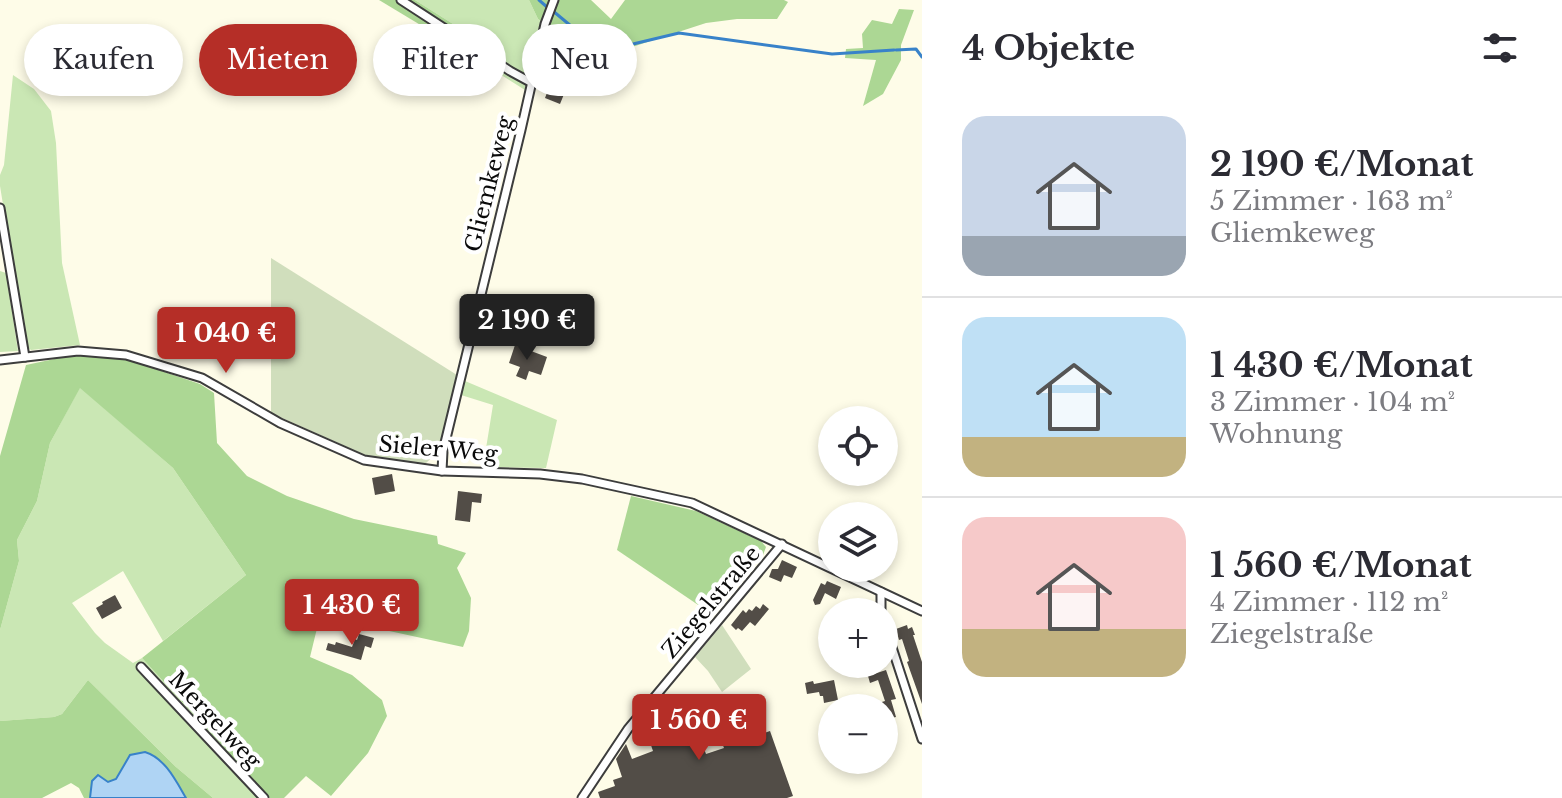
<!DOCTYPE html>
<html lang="de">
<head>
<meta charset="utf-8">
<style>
	body { margin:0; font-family:"Libre Baskerville",serif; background:#f2f2f3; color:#2b2b33; height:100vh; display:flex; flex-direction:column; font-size:30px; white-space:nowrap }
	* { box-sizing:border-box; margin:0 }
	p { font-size:26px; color:#7c7c81 }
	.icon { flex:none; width:44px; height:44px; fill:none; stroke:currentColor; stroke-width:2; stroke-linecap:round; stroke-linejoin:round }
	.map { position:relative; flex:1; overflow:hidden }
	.sheet { display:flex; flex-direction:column; background:#fff; width:640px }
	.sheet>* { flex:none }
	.hud { position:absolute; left:24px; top:24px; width:760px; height:72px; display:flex; gap:16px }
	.controls { position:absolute; left:818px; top:406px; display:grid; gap:16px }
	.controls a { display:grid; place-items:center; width:80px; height:80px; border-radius:50%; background:#fff; box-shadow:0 4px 12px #0003; font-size:40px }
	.price { position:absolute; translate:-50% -68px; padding:0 18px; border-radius:8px; background:#b52e27; color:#fff; font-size:26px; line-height:52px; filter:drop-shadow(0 2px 4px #0008) }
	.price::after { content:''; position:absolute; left:50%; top:48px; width:24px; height:18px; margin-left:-12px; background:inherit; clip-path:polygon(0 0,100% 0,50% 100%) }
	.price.selected { background:#222; color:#fff }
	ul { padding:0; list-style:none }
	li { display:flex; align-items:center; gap:24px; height:200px; padding:0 40px }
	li+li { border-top:2px solid #e1e1e2 }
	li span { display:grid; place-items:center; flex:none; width:224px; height:160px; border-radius:24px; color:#555 }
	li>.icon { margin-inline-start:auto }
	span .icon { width:96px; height:96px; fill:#fffc; stroke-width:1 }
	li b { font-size:34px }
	h2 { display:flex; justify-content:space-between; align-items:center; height:96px; padding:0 40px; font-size:34px }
	.tag { padding:0 28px; border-radius:36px; background:#fff; box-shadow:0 4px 12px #0003; font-size:28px; line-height:72px }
	.tag.selected { background:#b52e27; color:#fff }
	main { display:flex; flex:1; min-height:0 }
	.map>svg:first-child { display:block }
	.green { fill:#cae7b4 }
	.forest { fill:#acd794 }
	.cemetery { fill:#d0debc }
	.water { fill:#afd4f4; stroke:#3882c9; stroke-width:2 }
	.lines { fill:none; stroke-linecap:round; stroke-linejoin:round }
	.stream { stroke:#3882c9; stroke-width:3 }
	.building { fill:#524d47 }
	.street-casing { stroke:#3d3d3d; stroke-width:11 }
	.street { stroke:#fff; stroke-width:7 }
	.labels { text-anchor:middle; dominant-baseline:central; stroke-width:8; stroke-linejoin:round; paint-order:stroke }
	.street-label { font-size:22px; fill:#0a0a0a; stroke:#fff }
</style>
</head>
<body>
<main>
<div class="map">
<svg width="922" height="798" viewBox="0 0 922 798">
	<rect width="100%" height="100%" fill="#fefce8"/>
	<!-- green -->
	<g class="green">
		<polygon points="415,0 529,0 538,19 542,22 525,90 452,44 461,29"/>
		<polygon points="13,75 34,89 51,111 56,143 62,263 80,345 31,350 26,346 0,186 0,175 4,165"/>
		<polygon points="0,271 6,273 18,351 0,352"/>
		<polygon points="465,381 557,420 546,468 483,467 493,405 461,395"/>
		<polygon points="80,387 173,468 246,575 163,641 123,571 72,603 95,633 105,643 133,663 142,658 270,798 213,798 176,767 88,680 62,714 54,717 0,721 0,630 19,561 17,540 37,501 50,443"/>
	</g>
	<!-- forest -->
	<g class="forest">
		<polygon points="379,0 415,0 461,29 452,44"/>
		<polygon points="529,0 591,0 611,19 625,0 784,0 788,2 777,19 737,19 706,23 629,48 608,67 602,78 578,52 555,31 538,19"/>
		<polygon points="899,9 914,10 901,45 901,60 883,94 863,106 876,60 845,58 846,49 863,48 862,34 872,20 892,24"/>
		<polygon points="78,354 126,359 200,384 214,393 217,443 247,476 287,496 354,519 437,536 438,544 466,553 457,568 471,598 469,631 463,647 320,616 310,657 352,675 382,700 387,716 368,753 331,796 306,776 284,798 270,798 142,658 246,575 173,468 80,388 50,443 37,501 17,540 19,561 0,630 0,456 26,365"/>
		<polygon points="631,496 696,511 761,541 766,547 763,555 713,615 617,550"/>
		<polygon points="88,680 176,767 213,798 186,798 172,774 123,766 117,779 108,782 90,795 90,798 84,798 79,788 71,783 42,798 0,798 0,721 54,717 62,714"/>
	</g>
	<!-- cemetery -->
	<g class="cemetery">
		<polygon points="271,258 457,375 440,450 425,464 365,455 271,413"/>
		<polygon points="722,625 751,669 722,692 708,671 695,657"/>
	</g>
	<!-- water -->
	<path class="water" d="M145,752C165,758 176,781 186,798H90L92,781L98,775L108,782L116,779L130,755Z"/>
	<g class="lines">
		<!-- stream -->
		<g class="stream">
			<polyline points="539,0 547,7"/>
			<polyline points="553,11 595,46 633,44 679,33 832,54 894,50"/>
			<polyline points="896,50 916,49 922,57"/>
		</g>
	</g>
	<!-- building -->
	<g class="building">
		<polygon points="572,52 580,55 560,104 545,98 556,69 553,68 558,56 569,60"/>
		<polygon points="515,345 547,357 541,375 529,371 526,380 516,376 520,367 509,363"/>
		<polygon points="392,474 395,491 375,495 372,478"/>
		<polygon points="458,491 482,494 481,503 472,502 470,522 455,520"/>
		<polygon points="782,560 797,567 792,578 784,575 781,582 769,577 772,569 778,569"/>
		<polygon points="827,581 841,587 836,599 825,593 820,604 815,605 813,600 821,583 825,585"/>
		<polygon points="115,595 122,608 102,619 96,608 103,604 102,602"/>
		<polygon points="763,604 769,609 755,626 750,622 742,631 738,628 736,630 731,625 743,610 746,613 749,609 752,611 756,606 760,609"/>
		<polygon points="907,625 908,629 912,627 915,635 913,635 922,662 922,704 907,662 909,661 902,639 899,640 896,629"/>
		<polygon points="359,634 374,638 371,648 365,646 361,660 326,650 328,643 335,645 336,642 352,647 355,639 357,640"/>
		<polygon points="886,670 896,699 891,700 896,717 884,720 884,708 869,708 869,706 885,701 878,680 870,683 868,676"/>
		<polygon points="834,680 838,700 824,703 823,696 820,696 819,692 807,694 805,683 813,681 814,684"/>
		<polygon points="685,699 706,754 724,748 717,730 722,728 713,704 723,700 739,742 770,731 793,796 787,798 600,798 598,792 615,786 613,780 622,777 616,759 626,744 632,759 653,751 643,722 655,706 656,709"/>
	</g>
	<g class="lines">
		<!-- street casing -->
		<g class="street-casing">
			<g id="street">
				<polyline points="401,0 510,71 532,83"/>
				<polyline points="0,208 25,357"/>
				<polyline points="0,360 78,351 126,355 202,378 280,423 364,460 442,471 540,474 582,479 692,503 922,611"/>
				<polyline points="442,471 443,451 521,130 545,24 554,0"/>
				<polyline points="881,612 881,592"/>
				<polyline points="884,623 922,739"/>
				<polyline points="141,667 264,798"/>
				<polyline points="582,798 628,729 782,544"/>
			</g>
		</g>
		<!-- street -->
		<use href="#street" class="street"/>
	</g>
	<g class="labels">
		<!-- street labels -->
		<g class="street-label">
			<text transform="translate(489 184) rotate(-76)">Gliemkeweg</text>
			<text transform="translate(438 449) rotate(5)">Sieler Weg</text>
			<text transform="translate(711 602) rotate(-50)">Ziegelstraße</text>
			<text transform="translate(215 720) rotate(47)">Mergelweg</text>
		</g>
	</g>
</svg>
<div class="controls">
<a><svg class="icon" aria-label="locate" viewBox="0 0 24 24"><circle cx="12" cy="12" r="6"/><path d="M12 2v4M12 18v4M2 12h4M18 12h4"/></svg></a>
<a><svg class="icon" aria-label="layers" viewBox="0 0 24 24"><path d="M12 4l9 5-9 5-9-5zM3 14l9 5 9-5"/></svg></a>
<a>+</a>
<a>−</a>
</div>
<b class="price selected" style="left:527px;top:362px">2 190 €</b>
<b class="price" style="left:226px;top:375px">1 040 €</b>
<b class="price" style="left:352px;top:647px">1 430 €</b>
<b class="price" style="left:699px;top:762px">1 560 €</b>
<div class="hud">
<a class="tag">Kaufen</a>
<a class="tag selected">Mieten</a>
<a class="tag">Filter</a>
<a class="tag">Neu</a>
</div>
</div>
<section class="sheet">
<h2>4 Objekte<svg class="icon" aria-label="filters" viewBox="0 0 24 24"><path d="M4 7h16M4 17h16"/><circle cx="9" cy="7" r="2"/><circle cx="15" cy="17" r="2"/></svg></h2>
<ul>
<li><span style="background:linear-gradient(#c9d6e8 75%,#9aa5b1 0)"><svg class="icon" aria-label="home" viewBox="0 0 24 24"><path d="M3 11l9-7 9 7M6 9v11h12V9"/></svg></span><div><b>2 190 €/Monat</b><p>5 Zimmer · 163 m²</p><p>Gliemkeweg</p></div></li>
<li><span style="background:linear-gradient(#bfe0f5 75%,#c2b280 0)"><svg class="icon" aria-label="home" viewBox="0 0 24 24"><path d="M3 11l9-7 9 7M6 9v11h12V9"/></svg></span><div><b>1 430 €/Monat</b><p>3 Zimmer · 104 m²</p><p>Wohnung</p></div></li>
<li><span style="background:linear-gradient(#f6c9c9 70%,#c2b280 0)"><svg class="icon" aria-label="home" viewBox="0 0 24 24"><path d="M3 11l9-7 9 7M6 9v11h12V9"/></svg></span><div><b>1 560 €/Monat</b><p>4 Zimmer · 112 m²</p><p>Ziegelstraße</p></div></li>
</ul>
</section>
</main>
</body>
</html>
